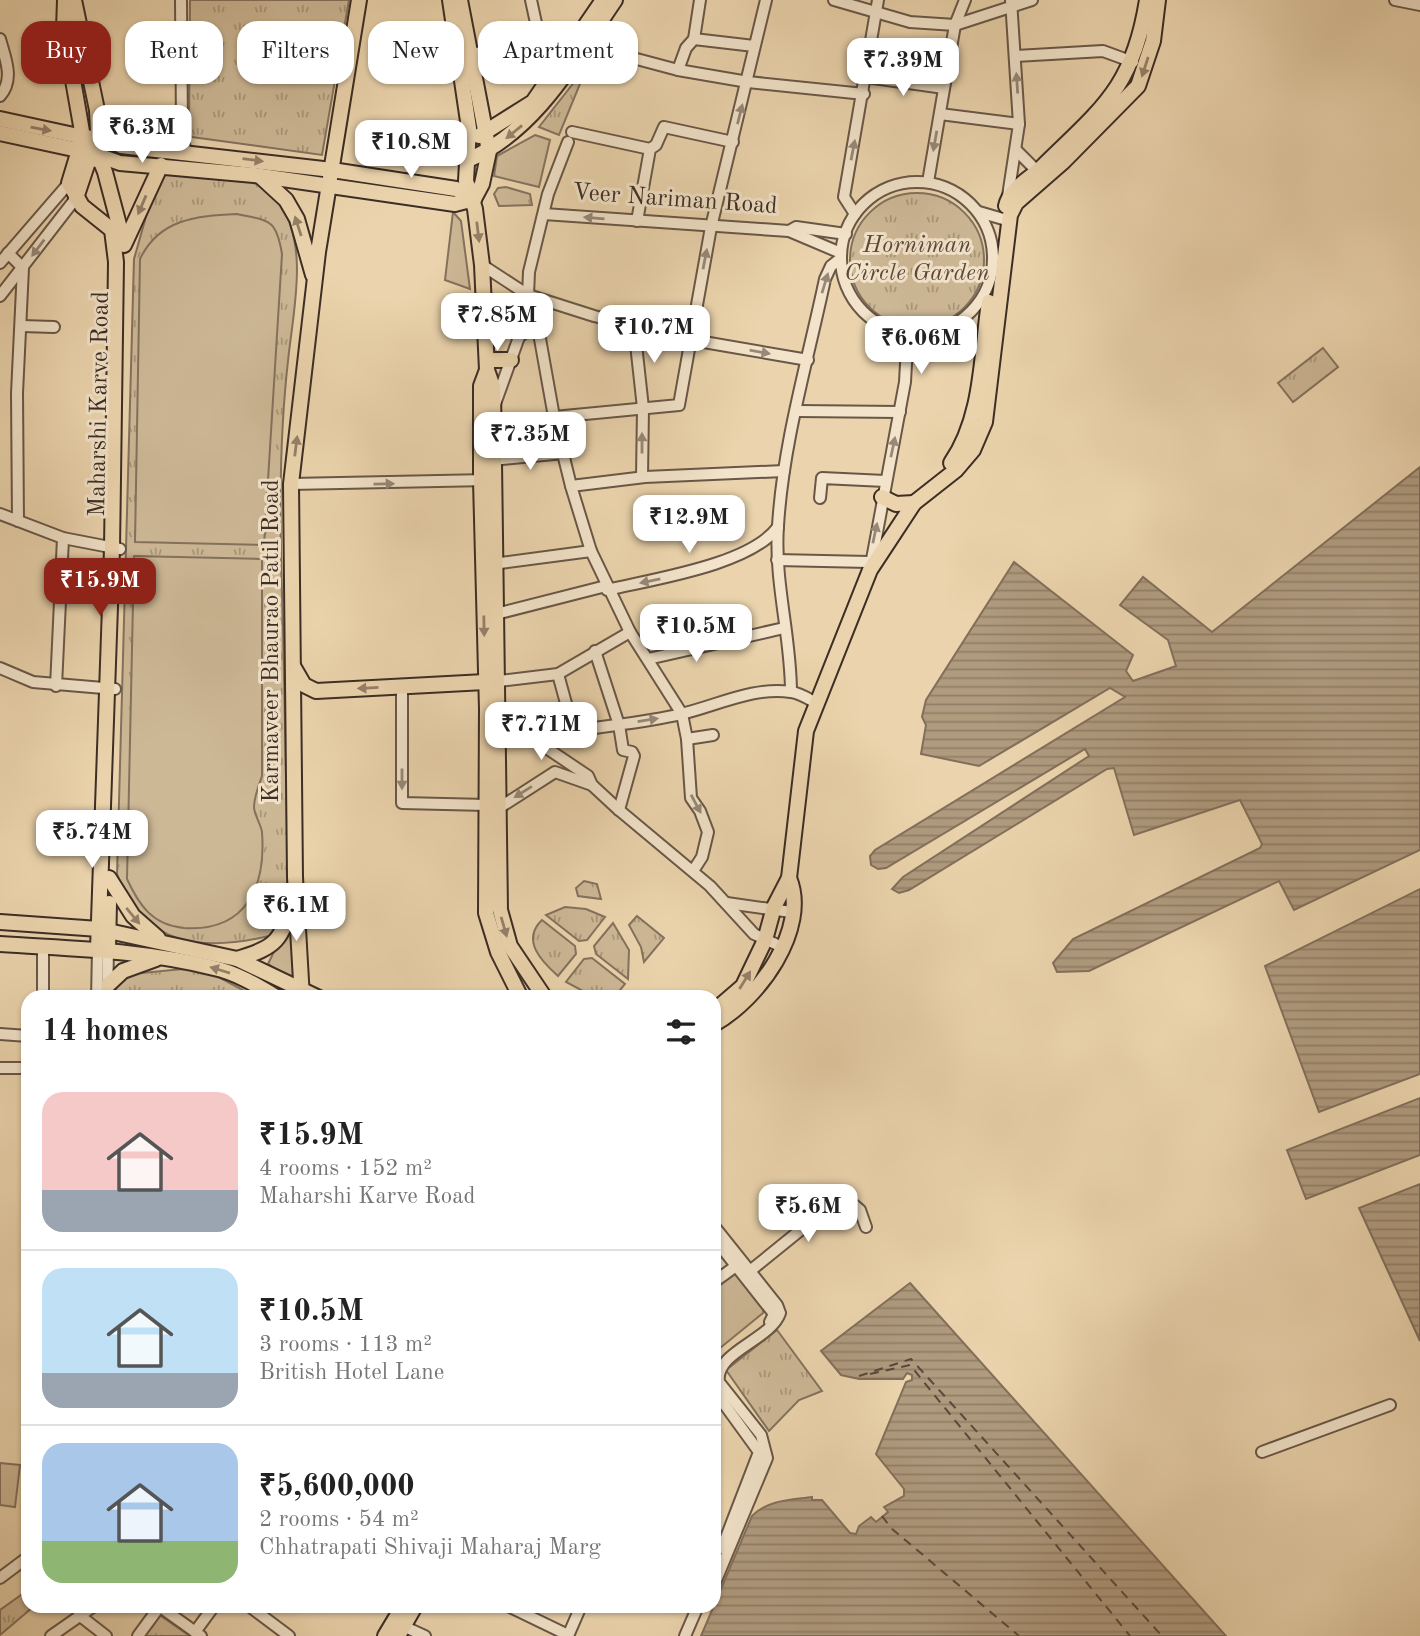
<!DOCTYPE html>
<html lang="en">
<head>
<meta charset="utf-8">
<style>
	body { margin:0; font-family:"Old Standard TT",serif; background:#f2f2f2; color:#222; height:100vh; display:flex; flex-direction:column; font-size:26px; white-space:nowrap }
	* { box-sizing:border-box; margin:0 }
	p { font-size:23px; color:#767676 }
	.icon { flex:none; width:38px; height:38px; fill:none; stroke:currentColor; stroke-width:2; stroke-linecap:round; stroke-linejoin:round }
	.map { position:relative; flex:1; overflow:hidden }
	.sheet { position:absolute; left:21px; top:990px; width:700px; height:623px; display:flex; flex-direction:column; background:#fff; border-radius:21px; box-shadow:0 2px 5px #0004 }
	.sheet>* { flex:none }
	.guide { position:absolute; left:21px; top:21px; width:700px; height:63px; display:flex; gap:14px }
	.price { position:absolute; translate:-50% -60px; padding:0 16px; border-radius:14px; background:#fff; color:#222; font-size:23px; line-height:46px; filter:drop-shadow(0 2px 4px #0008) }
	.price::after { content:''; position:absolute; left:50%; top:42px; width:21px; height:16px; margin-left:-10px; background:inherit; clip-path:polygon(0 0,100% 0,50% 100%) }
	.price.on { background:#8f2418; color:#fff }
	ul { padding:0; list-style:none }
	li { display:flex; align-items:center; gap:21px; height:175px; padding:0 21px }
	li+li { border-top:2px solid #e0e0e0 }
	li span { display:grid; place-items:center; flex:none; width:196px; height:140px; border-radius:21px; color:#555 }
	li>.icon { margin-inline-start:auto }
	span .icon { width:84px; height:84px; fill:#fffc; stroke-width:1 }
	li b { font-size:30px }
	h2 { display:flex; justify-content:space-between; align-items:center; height:84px; padding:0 21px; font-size:30px }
	.chip { padding:0 24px; border-radius:21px; background:#fff; box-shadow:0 2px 5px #0004; font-size:24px; line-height:63px }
	.chip.on { background:#8f2418; color:#fff }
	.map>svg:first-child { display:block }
	.grass { fill:url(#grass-tufts); stroke:#84725e; stroke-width:2 }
	.garden { fill:#cdb896; stroke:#84725e; stroke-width:2 }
	.water { fill:url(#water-rules); stroke:#826f5b; stroke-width:2 }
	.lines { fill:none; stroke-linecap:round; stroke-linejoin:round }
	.ferry { stroke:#59483c; stroke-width:2; stroke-dasharray:9 7; stroke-linecap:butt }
	.minor-casing { stroke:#685747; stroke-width:14 }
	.major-casing { stroke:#3c2d25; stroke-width:18 }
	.minor { stroke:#f2e3ca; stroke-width:10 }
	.major { stroke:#ebd4ad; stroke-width:14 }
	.oneway { fill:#948069 }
	.oneway2 { fill:#978878 }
	.labels { text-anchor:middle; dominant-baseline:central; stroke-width:6; stroke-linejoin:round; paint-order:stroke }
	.street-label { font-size:24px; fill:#3c2d25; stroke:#f2e3ca }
	.park-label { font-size:24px; font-style:italic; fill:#59493c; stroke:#f2e3ca }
</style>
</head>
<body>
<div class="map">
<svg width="1420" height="1636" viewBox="0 0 1420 1636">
	<defs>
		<pattern id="grass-tufts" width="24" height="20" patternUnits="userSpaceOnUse" patternTransform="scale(1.75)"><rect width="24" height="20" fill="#cdb896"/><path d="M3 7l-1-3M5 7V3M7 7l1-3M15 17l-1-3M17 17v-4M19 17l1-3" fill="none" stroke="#a8967a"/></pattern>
		<pattern id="water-rules" width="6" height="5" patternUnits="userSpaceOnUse" patternTransform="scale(1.75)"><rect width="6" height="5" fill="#b09b7f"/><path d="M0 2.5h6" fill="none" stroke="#907f68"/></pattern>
	</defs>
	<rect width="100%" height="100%" fill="#ebd4ad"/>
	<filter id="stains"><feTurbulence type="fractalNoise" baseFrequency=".00286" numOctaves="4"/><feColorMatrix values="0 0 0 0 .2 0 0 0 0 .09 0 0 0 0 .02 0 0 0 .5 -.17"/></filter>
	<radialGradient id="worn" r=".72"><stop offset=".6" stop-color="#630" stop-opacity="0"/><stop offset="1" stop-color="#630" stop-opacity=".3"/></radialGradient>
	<!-- grass -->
	<g class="grass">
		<polygon points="190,0 349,0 322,155 192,137 189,132"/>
		<polygon points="579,76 582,79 559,135 539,127"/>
		<path d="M159,171C198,174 252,165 278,200C310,246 293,310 288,361C278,449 280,538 283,626C284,710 286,793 288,876L282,920L273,935C206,952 143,948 117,874L134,259Z"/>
		<polygon points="506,187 530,194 532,205 499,206 494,194 498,188"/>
		<circle cx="917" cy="260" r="67"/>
		<polygon points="1323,348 1338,367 1293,402 1278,383"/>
		<polygon points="584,881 597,884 601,899 578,896 576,888"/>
		<polygon points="565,907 586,909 605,917 587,940 579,941 546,915"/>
		<polygon points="637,916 664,938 644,962 641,947 629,925"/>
		<path d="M542,920L575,946L576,954L558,976C541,961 521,940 542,920Z"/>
		<polygon points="613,923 629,950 628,979 596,954 594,946"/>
		<polygon points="592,958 625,984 616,995 594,997 566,982 584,959"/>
		<polygon points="183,969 211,973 256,997 114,998 118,982 131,974"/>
		<polygon points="777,1330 822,1391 799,1400 769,1431 726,1370"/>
		<polygon points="28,1590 28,1606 33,1607 0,1635 0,1610"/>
		<polygon points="158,1614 190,1636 142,1636"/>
	</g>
	<!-- garden -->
	<g class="garden">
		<polygon points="535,135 550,140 539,187 494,176 497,156"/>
		<polygon points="453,212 461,221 470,289 445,280"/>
		<path d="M237,214C269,221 276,218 282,254L264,545L135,542L140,259C159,219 196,216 237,214Z"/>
		<path d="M134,556L262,559V776C259,785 254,797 254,807C254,815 261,824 262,832C266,886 247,932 184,928C152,925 139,905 127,879Z"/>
		<polygon points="291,917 294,981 268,964"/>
		<polygon points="736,1270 764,1306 763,1313 714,1353 714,1287"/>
		<polygon points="0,1463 20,1465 15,1507 0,1505"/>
	</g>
	<!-- water -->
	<g class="water">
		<polygon points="1420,467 1420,850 1294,910 1279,881 1089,971 1057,972 1053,963 1073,939 1260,848 1262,844 1240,800 1134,835 1114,768 1107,769 909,890 899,893 892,889 903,877 1089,756 1085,749 886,868 878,869 871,865 870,856 875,850 1125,697 1110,688 979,766 921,754 926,725 922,717 926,700 1014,562 1133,655 1126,671 1133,681 1176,666 1168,640 1120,605 1143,577 1212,632"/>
		<polygon points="1420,889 1420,1074 1319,1112 1265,966"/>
		<polygon points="1420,1098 1420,1155 1306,1199 1287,1150"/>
		<polygon points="1420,1184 1420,1341 1359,1208"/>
		<path d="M910,1283L1226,1636H701L752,1516C767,1500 791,1500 812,1497V1500H822L850,1533L856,1534L859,1526L871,1517L876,1522L888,1512L884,1507L904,1496V1489L876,1454L906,1382L912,1380V1375L907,1373L903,1379H859L841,1375L821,1351Z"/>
	</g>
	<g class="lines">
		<!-- ferry -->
		<g class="ferry">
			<polyline points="870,1374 910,1365 1130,1636"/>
			<polyline points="859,1376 911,1359 1162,1636"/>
			<polyline points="882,1516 891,1528 1019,1636"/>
		</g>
		<!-- minor casing -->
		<g class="minor-casing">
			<g id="minor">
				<polyline points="181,0 182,128 185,151"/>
				<polyline points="531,0 541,46 552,59"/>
				<polyline points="834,0 910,22 955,25 1032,0"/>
				<polyline points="1395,0 1420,5"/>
				<path d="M0,39C5,58 15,79 0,96"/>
				<polyline points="694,39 754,46"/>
				<polyline points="584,45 678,70 748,82 864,94"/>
				<polyline points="471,54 540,42"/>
				<polyline points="1015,56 1103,51 1133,62"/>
				<polyline points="678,70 686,48 694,39 700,0"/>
				<polyline points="866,77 944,88"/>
				<polyline points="940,114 1019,124"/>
				<polyline points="572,132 650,149"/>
				<polyline points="568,142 548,194 529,272 528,295 537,322 554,417 571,486 591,551 630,632 682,714 687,739 691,798 700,811 708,832 702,857 693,871"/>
				<polyline points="1016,150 1037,171"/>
				<circle cx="917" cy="258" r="76"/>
				<polyline points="928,182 955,25 965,0"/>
				<polyline points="1008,196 1019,124 1011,0"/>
				<polyline points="979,212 1003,219"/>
				<polyline points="544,214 789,231 841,253"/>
				<polyline points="855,214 844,197 878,0"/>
				<polyline points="637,221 650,149 656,145 664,127 733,142"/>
				<polyline points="789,231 796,227 846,234"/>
				<polyline points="8,253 23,268 17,393 18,521"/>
				<polyline points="0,263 69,183"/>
				<polyline points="482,265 528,295 594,316 692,340 808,360"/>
				<polyline points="0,296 76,198"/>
				<polyline points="22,326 54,327"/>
				<polyline points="634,326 643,408 642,477"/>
				<polyline points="495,404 519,337 537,322"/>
				<polyline points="797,411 900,412"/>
				<polyline points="554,417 679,405 711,227 766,0"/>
				<polyline points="492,460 564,453"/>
				<polyline points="291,484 488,480"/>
				<polyline points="571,486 645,477 784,471"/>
				<polyline points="820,498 822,478 885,481"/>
				<polyline points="0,514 63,538 120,549"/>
				<polyline points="777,560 869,562"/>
				<polyline points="493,564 591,551"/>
				<polyline points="870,570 905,382 908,327"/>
				<path d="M607,590C653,579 750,565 778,527"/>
				<polyline points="496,614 606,586"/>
				<polyline points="595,651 619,725 623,750 632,752 634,756 619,810"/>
				<polyline points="648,659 784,628"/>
				<polyline points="0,668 33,682 115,689"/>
				<polyline points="558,674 573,729"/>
				<polyline points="499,681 558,674 630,632"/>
				<polyline points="56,686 63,538"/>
				<polyline points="402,687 402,803 487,805"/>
				<path d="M791,692C791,636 774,582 778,526C783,443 808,360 825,279L831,266L840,259"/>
				<polyline points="493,712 588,776 592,785 619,810 710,886 754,934 782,947"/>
				<polyline points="687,739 713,735"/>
				<path d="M533,740C582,726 632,726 681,714C716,706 754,686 791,692C800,693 809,699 816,703"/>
				<polyline points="499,808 555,772 592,785"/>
				<polyline points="727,903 791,912"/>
				<polyline points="43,946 43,998"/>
				<polyline points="97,998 98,949"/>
				<polyline points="107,998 108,950"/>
				<polyline points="0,1034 28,1036"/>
				<polyline points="0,1068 28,1068"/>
				<path d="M714,1226L777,1305L780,1313C771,1340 714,1352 719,1382L761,1435L767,1458L714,1585"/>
				<polyline points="714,1238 774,1314 770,1322"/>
				<polyline points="750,1271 824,1211 846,1198 860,1210 866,1227"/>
				<polyline points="714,1282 736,1266"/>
				<polyline points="714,1390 759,1452 722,1548"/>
				<polyline points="1262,1452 1390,1405"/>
				<polyline points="0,1578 28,1557"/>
				<polyline points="159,1606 201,1636"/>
				<polyline points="249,1606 289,1636"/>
				<polyline points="508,1606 568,1635"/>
				<polyline points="79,1615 106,1636"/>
				<polyline points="403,1626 425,1636"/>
				<polyline points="195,1632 214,1606"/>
				<polyline points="51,1636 94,1606"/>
				<polyline points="138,1636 160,1606"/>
				<polyline points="568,1636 581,1606"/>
				<polyline points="685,1636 698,1606"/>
			</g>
		</g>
		<!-- major casing -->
		<g class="major-casing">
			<g id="major">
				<polyline points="65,0 64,29 83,137 69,183 82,206 112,230 116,262 112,549 98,949"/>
				<polyline points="74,0 97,110 98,132 76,198"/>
				<polyline points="450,0 469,128 466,181 475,209 482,265 487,370 493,387 500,910 510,946 545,998"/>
				<polyline points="460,0 489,151 482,184 474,199"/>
				<polyline points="0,119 83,137 112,140 121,146 332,170 456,189 474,199"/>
				<polyline points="0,133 92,153 120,163 254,175 455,204 474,199"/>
				<polyline points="479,136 533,102 603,0"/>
				<polyline points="90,157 101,162 105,172 123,240"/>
				<path d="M468,160C537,130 574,60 615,0"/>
				<polyline points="261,177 286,200 297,219 313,275"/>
				<path d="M1006,206C1010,188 1030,179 1042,167C1102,108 1133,88 1147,0"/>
				<polyline points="124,245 161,165"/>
				<polyline points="487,360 511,360"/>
				<polyline points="487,370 481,386 481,481 487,709 486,913 498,952 521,998"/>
				<path d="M951,463C983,417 981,356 989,302"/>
				<polyline points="882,497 896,504 914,503"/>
				<polyline points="293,666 304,685 316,691 485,682"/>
				<polyline points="109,878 133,916 158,938"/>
				<polyline points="0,922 99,929 237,959 319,998"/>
				<path d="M0,944C72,949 144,950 214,968C237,973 258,986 278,998"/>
				<polyline points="108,950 109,903"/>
				<path d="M237,959C276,947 283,941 291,899"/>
				<polyline points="108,985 123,971 156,959"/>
				<polyline points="302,998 295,877 291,484 318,252 359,0"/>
				<polyline points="714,1011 743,986 765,940 774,907 789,878 806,731 870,570 914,503 956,470 973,450 985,422 1010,215 1016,203 1063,162 1138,86 1153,41 1158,0"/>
				<path d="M714,1024C758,1000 810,929 789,878"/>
				<polyline points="385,1636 403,1606"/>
				<polyline points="398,1636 415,1606"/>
			</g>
		</g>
		<!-- minor -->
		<use href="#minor" class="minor"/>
		<!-- major -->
		<use href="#major" class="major"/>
	</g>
	<!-- one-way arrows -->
	<defs><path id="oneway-solid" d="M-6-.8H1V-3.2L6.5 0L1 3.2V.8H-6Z" transform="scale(1.75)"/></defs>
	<g class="oneway">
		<use href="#oneway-solid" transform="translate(1145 67) rotate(108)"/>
		<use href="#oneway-solid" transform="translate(41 129) rotate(10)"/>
		<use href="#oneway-solid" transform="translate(514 132) rotate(141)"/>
		<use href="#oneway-solid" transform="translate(253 160) rotate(7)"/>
		<use href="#oneway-solid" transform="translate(142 205) rotate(113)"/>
		<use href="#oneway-solid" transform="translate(298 226) rotate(-108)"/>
		<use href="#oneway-solid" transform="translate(478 232) rotate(83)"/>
		<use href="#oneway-solid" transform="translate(296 446) rotate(-83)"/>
		<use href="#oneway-solid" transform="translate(484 626) rotate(89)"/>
		<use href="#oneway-solid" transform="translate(368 688) rotate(177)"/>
		<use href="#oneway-solid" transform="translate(133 916) rotate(50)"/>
		<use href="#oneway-solid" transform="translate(504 927) rotate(74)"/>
		<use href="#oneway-solid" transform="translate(220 970) rotate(-163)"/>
		<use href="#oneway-solid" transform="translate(745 980) rotate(-58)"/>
	</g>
	<g class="oneway2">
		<use href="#oneway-solid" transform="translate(1017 83) rotate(-94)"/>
		<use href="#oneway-solid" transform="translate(740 114) rotate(-76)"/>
		<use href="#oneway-solid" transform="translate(935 141) rotate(100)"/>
		<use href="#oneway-solid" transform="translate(853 150) rotate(-79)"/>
		<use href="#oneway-solid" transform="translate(594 218) rotate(-175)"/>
		<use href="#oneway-solid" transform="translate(38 248) rotate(127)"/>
		<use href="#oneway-solid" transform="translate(705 259) rotate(-79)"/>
		<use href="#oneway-solid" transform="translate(825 283) rotate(-73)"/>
		<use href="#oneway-solid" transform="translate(760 352) rotate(10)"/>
		<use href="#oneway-solid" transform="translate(642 443) rotate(-90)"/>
		<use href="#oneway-solid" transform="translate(893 447) rotate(-78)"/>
		<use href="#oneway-solid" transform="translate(384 484) rotate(-1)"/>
		<use href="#oneway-solid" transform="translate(875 533) rotate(-78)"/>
		<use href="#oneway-solid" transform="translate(650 581) rotate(169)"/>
		<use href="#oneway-solid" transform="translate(648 720) rotate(-9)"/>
		<use href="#oneway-solid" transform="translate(402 779) rotate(90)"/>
		<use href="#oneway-solid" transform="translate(523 792) rotate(148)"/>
		<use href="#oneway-solid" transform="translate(696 804) rotate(62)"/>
	</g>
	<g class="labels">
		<!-- street labels -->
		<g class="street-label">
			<text transform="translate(675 200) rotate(4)">Veer Nariman Road</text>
			<text transform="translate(100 404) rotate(-89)">Maharshi Karve Road</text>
			<text transform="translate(272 641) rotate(-90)">Karmaveer Bhaurao Patil Road</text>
		</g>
		<!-- park labels -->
		<g class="park-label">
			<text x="917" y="246">Horniman<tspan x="917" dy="28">Circle Garden</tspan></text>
		</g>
	</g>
	<rect width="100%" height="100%" filter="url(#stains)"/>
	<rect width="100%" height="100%" fill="url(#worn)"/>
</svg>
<b class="price" style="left:903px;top:98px">₹7.39M</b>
<b class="price" style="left:142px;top:165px">₹6.3M</b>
<b class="price" style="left:411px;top:180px">₹10.8M</b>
<b class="price" style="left:497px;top:353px">₹7.85M</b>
<b class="price" style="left:654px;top:365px">₹10.7M</b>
<b class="price" style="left:921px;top:376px">₹6.06M</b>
<b class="price" style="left:530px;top:472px">₹7.35M</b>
<b class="price" style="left:689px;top:555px">₹12.9M</b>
<b class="price on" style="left:100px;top:618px">₹15.9M</b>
<b class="price" style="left:696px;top:664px">₹10.5M</b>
<b class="price" style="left:541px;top:762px">₹7.71M</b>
<b class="price" style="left:92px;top:870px">₹5.74M</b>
<b class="price" style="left:296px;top:943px">₹6.1M</b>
<b class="price" style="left:808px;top:1244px">₹5.6M</b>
<div class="guide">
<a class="chip on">Buy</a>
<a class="chip">Rent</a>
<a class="chip">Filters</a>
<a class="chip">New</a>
<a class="chip">Apartment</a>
</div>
<section class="sheet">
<h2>14 homes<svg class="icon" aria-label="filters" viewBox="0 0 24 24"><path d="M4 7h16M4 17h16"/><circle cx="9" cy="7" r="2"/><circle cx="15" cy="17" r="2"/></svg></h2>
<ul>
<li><span style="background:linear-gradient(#f6c9c9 70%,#9aa5b1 0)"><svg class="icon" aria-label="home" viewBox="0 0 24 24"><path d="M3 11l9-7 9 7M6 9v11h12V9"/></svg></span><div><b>₹15.9M</b><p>4 rooms · 152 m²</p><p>Maharshi Karve Road</p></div></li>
<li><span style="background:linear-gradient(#bfe0f5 75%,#9aa5b1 0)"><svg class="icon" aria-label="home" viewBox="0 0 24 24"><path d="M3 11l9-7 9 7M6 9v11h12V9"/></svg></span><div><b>₹10.5M</b><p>3 rooms · 113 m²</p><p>British Hotel Lane</p></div></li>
<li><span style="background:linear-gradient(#a9c7e8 70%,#8fb573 0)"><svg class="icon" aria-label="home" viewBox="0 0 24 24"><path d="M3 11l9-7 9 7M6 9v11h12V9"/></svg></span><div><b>₹5,600,000</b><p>2 rooms · 54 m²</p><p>Chhatrapati Shivaji Maharaj Marg</p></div></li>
</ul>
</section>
</div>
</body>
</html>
